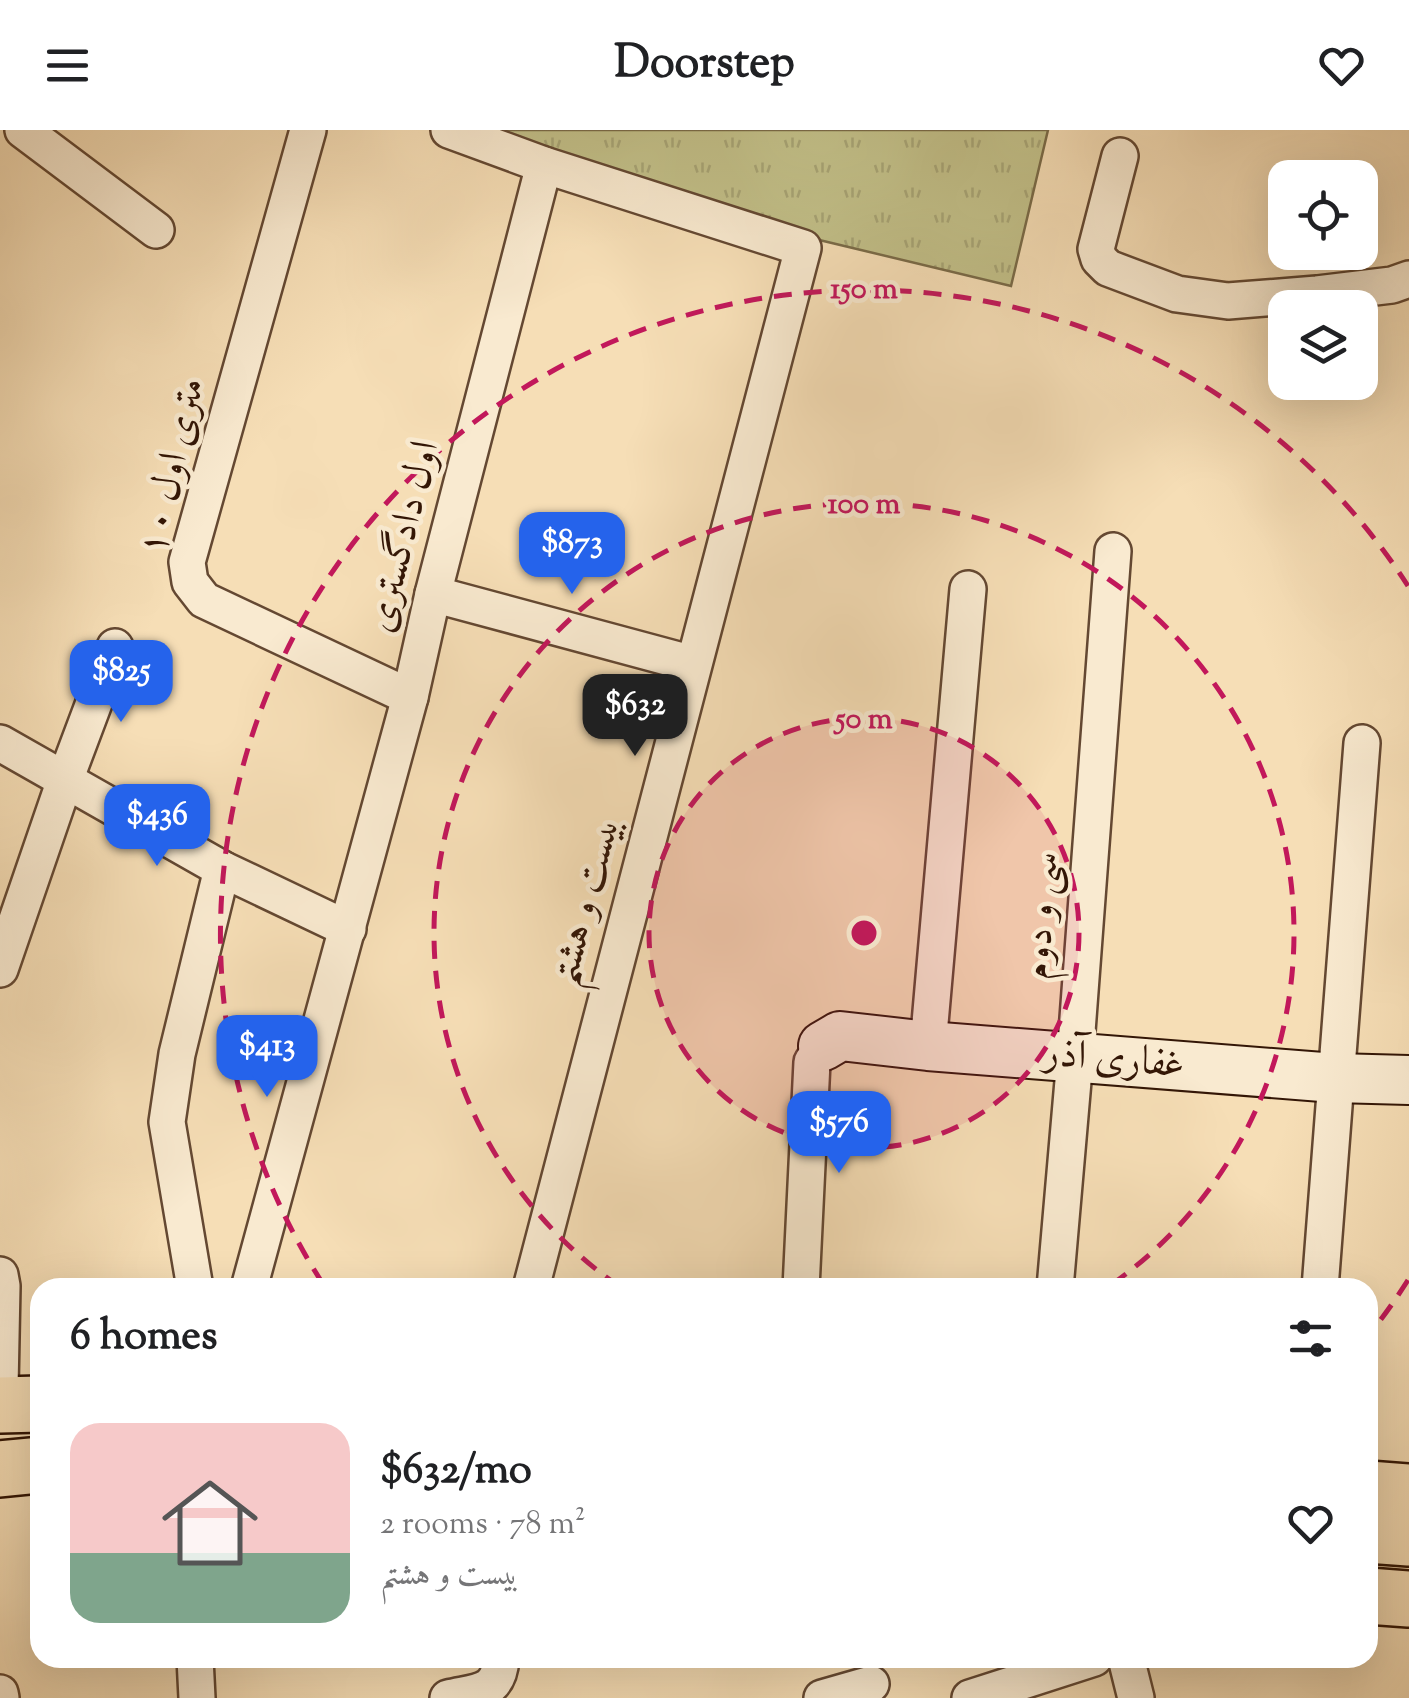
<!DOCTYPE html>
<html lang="en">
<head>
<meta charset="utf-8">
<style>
	body { margin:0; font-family:"Sorts Mill Goudy",Amiri,serif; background:#f2f2f2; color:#202124; height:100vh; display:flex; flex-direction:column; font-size:38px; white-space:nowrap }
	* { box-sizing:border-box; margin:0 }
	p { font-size:32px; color:#757577 }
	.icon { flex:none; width:55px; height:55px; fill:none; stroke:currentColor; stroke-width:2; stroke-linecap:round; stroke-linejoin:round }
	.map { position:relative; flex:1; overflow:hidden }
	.side { position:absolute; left:30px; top:1148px; width:1348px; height:390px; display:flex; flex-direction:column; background:#fff; border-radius:30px; box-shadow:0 10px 40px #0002 }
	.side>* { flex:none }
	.tools { position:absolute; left:1268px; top:30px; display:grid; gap:20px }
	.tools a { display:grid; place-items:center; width:110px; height:110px; border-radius:20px; background:#fff; box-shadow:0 10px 40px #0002; font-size:50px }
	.price { position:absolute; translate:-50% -85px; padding:0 22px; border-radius:20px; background:#2563eb; color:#fff; font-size:32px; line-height:65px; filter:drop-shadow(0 2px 5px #0008) }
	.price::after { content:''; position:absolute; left:50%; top:60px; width:30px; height:22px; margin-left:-15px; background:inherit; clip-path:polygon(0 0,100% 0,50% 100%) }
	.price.selected { background:#222; color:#fff }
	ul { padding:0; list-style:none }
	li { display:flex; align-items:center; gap:30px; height:250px; padding:0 40px }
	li+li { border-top:2px solid #e0e0e0 }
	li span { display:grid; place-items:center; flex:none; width:280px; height:200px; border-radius:30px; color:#555 }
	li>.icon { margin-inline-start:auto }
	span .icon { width:120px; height:120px; fill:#fffc; stroke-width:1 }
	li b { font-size:42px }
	h2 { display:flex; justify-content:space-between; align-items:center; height:120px; padding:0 40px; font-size:42px }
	header { display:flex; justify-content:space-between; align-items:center; height:130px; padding:0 40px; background:#fff; font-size:45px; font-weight:700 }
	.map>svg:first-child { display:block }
	.grass { fill:url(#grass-tufts); stroke:#7a6b48; stroke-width:2.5 }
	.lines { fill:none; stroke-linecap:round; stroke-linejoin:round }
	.street-casing { stroke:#644832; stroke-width:40 }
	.secondary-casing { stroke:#331606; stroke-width:52 }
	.primary-casing { stroke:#331606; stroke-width:60 }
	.street { stroke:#f9ead0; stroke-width:35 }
	.secondary { stroke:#f9ead0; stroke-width:48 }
	.primary { stroke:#f6deb6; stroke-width:55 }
	.ring { fill:none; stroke:#c2185b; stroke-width:5; stroke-dasharray:18 12 }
	.labels { text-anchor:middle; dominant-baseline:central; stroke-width:9; stroke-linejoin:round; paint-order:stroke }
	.street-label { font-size:40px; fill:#331606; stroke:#f9ead0 }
	.centre { fill:#c2185b; stroke:#f9ead0; stroke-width:5 }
	.ring-label { font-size:30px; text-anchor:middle; font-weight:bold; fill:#c2185b; stroke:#f9ead0; stroke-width:9; stroke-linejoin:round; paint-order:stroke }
</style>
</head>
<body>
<header><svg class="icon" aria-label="menu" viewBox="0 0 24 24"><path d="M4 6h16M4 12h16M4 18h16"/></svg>Doorstep<svg class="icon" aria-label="heart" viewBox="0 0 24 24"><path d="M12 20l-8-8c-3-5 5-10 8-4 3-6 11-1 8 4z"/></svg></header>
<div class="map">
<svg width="1409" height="1568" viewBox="0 0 1409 1568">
	<defs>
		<pattern id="grass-tufts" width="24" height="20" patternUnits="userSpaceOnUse" patternTransform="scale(2.5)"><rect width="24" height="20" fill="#c2c089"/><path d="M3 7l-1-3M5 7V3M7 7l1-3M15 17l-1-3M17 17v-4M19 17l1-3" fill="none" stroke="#a7a475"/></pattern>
	</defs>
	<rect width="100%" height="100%" fill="#f6deb6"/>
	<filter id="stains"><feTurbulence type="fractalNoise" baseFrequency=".002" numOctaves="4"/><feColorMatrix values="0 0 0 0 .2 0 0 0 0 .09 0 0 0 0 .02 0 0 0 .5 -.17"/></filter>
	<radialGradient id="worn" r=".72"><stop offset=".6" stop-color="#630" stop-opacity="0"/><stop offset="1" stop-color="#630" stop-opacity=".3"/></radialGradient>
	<!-- grass -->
	<polygon class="grass" points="497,0 1048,0 1011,156 811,108"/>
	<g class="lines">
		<!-- street casing -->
		<g class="street-casing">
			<g id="street">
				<polyline points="23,0 156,100"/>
				<polyline points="308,0 187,432 190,452 204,470 410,567"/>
				<polyline points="449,0 544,35 803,118 531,1158"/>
				<polyline points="1120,26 1096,119 1099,129 1108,138 1177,164 1228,171 1317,164 1392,155 1409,149"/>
				<polyline points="433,464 693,534"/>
				<polyline points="0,613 222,739 348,799"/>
				<polyline points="0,839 65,650 115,517"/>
				<polyline points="928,916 968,459"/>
				<polyline points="0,1145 2,1156 0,1258"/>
				<polyline points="195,1158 167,992 177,924 222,739"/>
				<polyline points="249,1158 410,567 433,464 544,35"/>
				<polyline points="801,1158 812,932 823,916"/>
				<polyline points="1055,1158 1075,928 1113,421"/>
				<polyline points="1320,1158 1362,613"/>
				<polyline points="195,1528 197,1568"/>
				<polyline points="1126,1528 1136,1568"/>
				<polyline points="0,1563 1,1568"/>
				<path d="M448,1568C478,1561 499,1564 501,1528"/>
				<polyline points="822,1568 871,1554"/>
				<polyline points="970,1568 1094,1528"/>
			</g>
		</g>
		<!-- secondary casing -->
		<g class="secondary-casing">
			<polyline id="secondary" points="823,916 840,906 928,916 1335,948 1409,950"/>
		</g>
		<!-- primary casing -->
		<g class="primary-casing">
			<g id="primary">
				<polyline points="0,1275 40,1274"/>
				<polyline points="0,1339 40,1335"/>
				<polyline points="1368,1359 1409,1362"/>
				<polyline points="1368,1405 1409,1408"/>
				<polyline points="1368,1466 1409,1469"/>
			</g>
		</g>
		<!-- street -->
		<use href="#street" class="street"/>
		<!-- secondary -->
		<use href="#secondary" class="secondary"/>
		<!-- primary -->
		<use href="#primary" class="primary"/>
	</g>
	<!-- distance rings -->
	<circle cx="864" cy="803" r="215" fill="#c2185b" fill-opacity=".12"/>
	<g class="ring">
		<circle cx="864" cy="803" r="215"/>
		<path d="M620 1157A430 430 0 1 1 1108 1157"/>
		<path d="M1408 1150A645 645 0 0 1 1369 1205M323 1154A645 645 0 1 1 1408 456"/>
	</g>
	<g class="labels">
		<!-- street labels -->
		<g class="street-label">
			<text transform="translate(174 337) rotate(-77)">۱۰ متری اول</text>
			<text transform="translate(405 407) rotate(-76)">اول دادگستری</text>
			<text transform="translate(587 772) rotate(-75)">بیست و هشتم</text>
			<text transform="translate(1043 786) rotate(-86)">سی و دوم</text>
			<text transform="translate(1114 931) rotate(5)">غفاری آذر</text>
		</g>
	</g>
	<circle cx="864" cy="803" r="15" class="centre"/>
	<g class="ring-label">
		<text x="864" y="168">150 m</text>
		<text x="864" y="383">100 m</text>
		<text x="864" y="598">50 m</text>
	</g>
	<rect width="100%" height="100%" filter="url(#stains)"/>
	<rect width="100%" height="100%" fill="url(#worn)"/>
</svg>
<div class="tools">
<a><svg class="icon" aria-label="locate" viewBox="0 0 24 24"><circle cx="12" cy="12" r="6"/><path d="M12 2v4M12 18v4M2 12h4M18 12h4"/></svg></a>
<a><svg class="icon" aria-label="layers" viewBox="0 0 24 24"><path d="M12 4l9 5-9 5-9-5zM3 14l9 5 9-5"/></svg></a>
</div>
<b class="price" style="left:572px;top:467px">$873</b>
<b class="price" style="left:121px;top:595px">$825</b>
<b class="price selected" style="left:635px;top:629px">$632</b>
<b class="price" style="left:157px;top:739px">$436</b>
<b class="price" style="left:267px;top:970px">$413</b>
<b class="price" style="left:839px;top:1046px">$576</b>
<section class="side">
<h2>6 homes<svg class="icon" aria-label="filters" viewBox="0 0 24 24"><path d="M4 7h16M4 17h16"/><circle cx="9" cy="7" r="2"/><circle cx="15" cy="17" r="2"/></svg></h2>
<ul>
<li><span style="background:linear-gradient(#f6c9c9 65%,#7fa58c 0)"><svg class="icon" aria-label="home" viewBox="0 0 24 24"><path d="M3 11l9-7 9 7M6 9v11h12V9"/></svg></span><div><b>$632/mo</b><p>2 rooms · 78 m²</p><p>بیست و هشتم</p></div><svg class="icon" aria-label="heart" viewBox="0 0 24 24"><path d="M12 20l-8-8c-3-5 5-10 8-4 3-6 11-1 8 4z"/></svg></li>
</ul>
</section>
</div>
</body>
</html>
